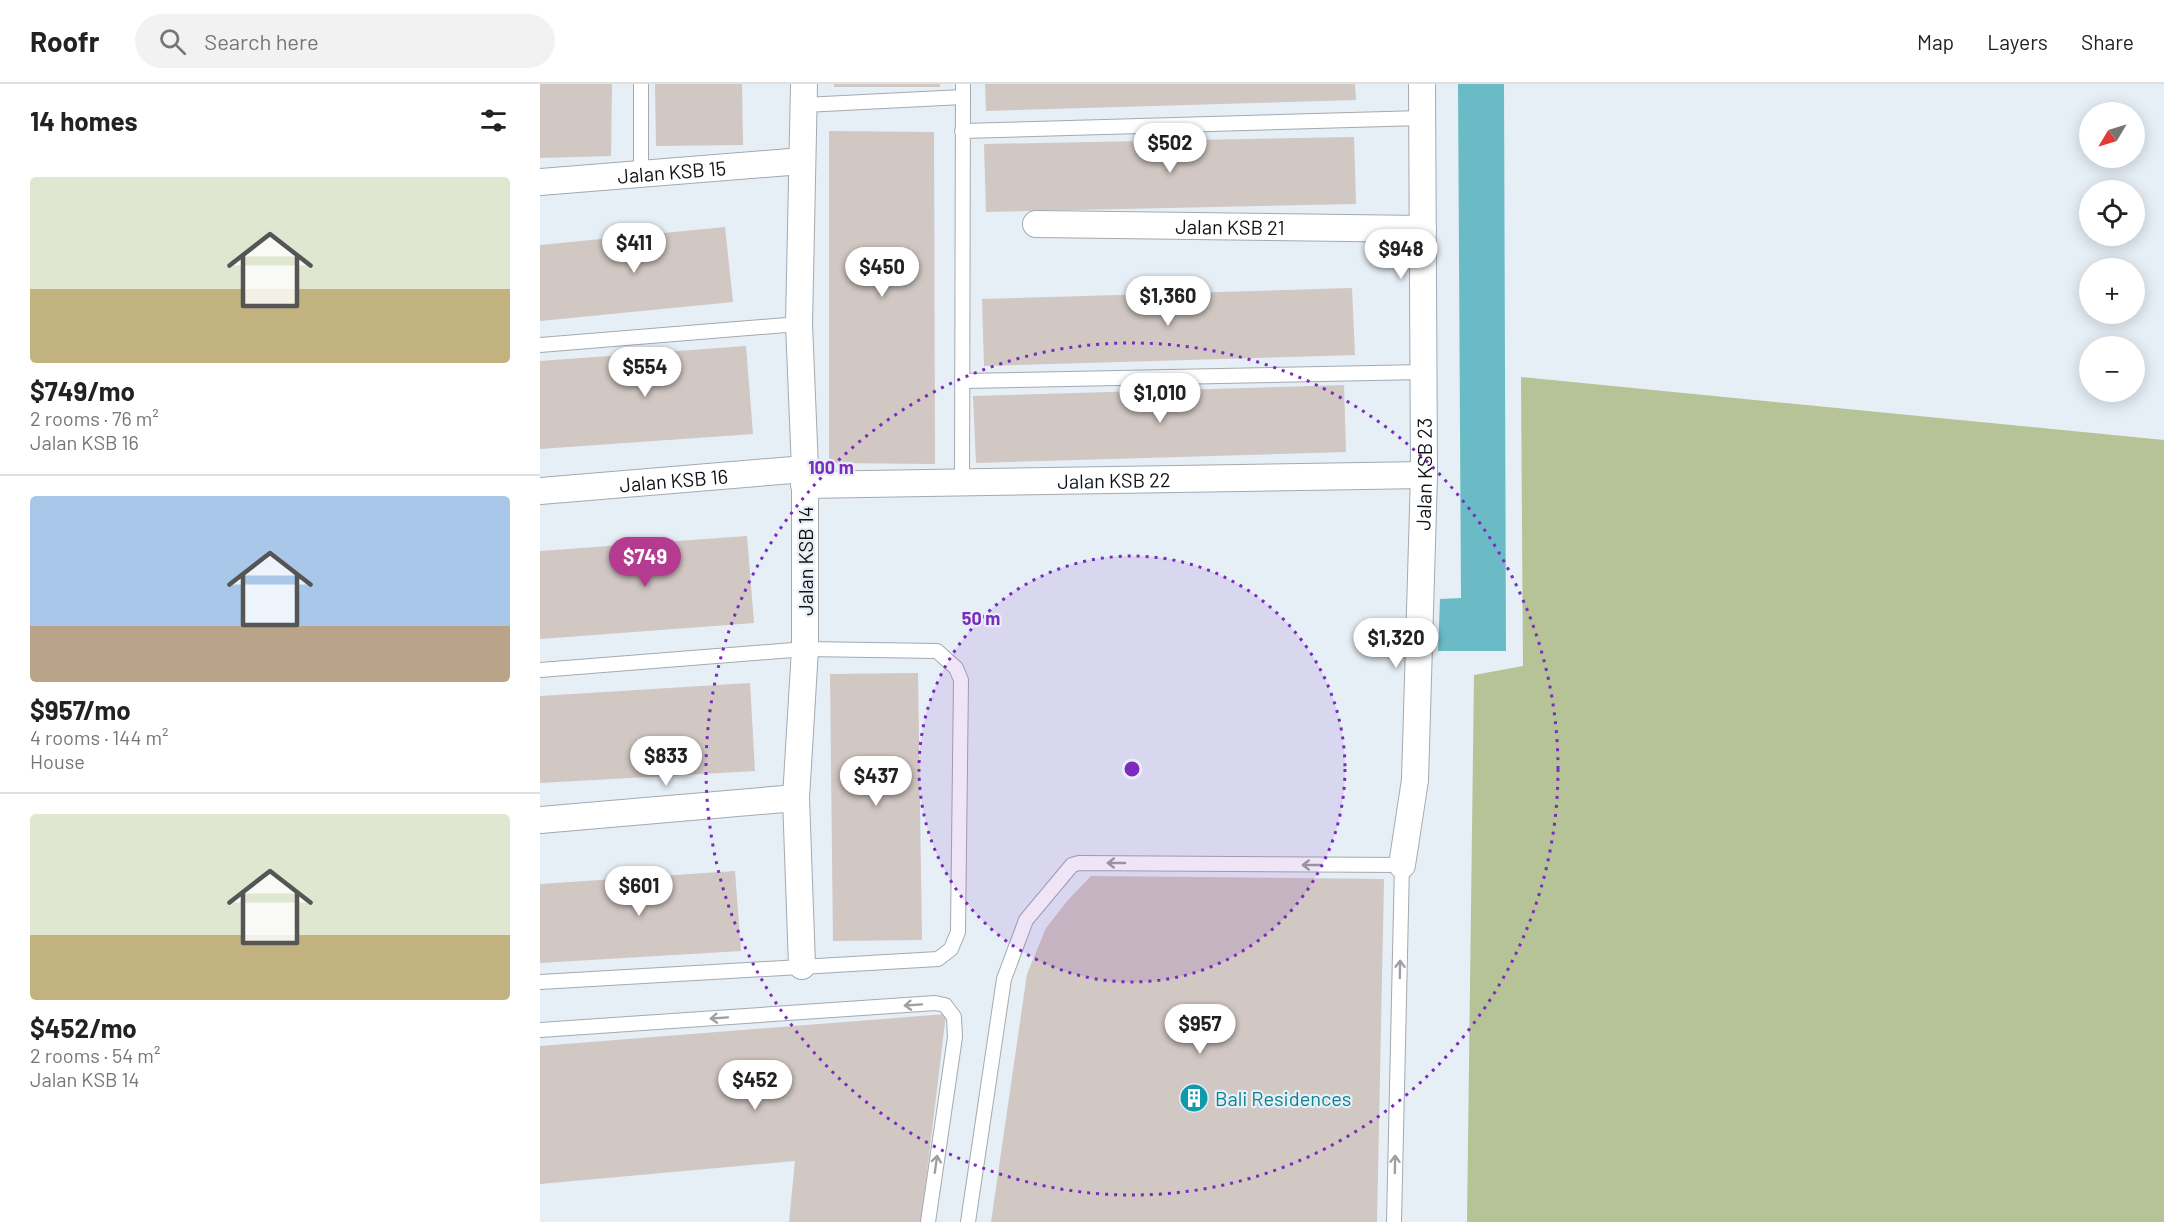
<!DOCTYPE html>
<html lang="en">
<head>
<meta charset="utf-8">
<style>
	body { margin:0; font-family:Barlow,sans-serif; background:#f2f2f2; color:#222; height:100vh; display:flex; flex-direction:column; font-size:22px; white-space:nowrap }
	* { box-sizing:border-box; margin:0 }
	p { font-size:20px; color:#767676 }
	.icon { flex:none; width:33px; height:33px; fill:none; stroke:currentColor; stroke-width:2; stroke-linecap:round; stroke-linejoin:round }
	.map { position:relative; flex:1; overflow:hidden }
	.sheet { display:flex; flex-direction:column; background:#fff; width:540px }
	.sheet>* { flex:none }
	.needle { width:39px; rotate:232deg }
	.buttons { position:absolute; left:1539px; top:18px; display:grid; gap:12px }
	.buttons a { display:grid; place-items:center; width:66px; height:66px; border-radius:50%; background:#fff; box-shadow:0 3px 15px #0003; font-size:30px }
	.price { position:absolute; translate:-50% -51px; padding:0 14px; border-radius:21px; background:#fff; color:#222; font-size:20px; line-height:39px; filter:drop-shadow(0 2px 3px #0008) }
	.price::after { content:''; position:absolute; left:50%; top:36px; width:18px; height:14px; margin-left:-9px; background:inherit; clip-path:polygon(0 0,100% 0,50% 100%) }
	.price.active { background:#b43b8f; color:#fff }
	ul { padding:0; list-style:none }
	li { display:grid; align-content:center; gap:12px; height:318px; padding:0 30px }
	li+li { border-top:2px solid #e0e0e0 }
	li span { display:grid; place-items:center; height:186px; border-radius:6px; color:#555 }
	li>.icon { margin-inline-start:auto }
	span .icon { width:108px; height:108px; fill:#fffc; stroke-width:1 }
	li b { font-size:26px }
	h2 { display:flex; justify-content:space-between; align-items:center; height:72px; padding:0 30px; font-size:26px }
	header { display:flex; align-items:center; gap:36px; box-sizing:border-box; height:84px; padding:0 30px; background:#fff; border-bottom:2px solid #e0e0e0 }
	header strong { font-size:28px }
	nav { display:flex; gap:33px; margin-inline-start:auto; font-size:21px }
	.search { width:420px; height:54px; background:#f2f2f2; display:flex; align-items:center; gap:15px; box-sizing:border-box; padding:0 21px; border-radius:33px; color:#767676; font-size:22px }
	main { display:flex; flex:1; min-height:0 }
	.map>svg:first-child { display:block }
	.green { fill:#b5c396 }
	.water { fill:#6abbc6 }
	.building { fill:#d1c7c3 }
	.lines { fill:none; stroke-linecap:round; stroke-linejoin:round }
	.service-casing { stroke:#a3aab1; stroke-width:16 }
	.minor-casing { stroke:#a3aab1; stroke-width:28 }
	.service { stroke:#fff; stroke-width:14 }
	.minor { stroke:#fff; stroke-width:26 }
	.oneway { stroke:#9fa0a1 }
	.ring { fill:none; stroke:#7b2cbf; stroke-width:3; stroke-dasharray:3 6 }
	.labels { text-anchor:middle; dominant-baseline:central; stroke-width:4.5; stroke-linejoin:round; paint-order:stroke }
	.street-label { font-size:20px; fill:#0f1114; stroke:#e6eef6 }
	.culture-label { font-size:20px; fill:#0d838f; stroke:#e6eef6; text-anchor:start }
	.centre { fill:#7b2cbf; stroke:#e6eef6; stroke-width:3 }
	.ring-label { font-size:18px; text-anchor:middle; font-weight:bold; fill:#7b2cbf; stroke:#e6eef6; stroke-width:4.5; stroke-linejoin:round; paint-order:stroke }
</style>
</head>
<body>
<header>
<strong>Roofr</strong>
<div class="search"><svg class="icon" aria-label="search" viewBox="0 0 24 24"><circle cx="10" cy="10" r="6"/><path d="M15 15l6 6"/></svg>Search here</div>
<nav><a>Map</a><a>Layers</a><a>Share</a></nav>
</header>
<main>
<section class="sheet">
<h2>14 homes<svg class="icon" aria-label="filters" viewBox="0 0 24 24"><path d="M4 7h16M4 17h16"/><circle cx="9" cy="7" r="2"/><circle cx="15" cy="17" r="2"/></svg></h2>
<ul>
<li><span style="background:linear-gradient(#dfe7d0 60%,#c2b280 0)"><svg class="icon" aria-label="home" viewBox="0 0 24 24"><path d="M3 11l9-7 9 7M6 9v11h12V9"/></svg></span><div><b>$749/mo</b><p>2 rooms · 76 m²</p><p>Jalan KSB 16</p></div></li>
<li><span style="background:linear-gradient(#a9c7e8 70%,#b9a48a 0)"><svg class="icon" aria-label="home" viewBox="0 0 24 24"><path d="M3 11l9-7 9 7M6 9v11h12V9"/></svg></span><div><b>$957/mo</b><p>4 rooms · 144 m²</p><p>House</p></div></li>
<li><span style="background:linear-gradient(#dfe7d0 65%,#c2b280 0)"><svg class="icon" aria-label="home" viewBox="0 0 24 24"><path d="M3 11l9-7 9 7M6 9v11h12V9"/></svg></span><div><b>$452/mo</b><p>2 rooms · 54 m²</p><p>Jalan KSB 14</p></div></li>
</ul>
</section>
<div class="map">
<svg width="1624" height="1138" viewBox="0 0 1624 1138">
	<rect width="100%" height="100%" fill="#e6eef6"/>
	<!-- green -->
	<polygon class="green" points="981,293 1624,356 1624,1138 927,1138 934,591 983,582"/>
	<!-- water -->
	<polygon class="water" points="918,0 964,0 966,567 898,567 900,515 921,514"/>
	<!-- building -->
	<g class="building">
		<polygon points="0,0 72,0 71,72 0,74"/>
		<polygon points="115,0 202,0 203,61 116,62"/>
		<rect x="294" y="0" width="106" height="3"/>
		<polygon points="445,0 815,0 816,16 446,27"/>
		<polygon points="289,47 394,48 395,380 289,379"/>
		<polygon points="814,53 816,120 446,128 444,60"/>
		<polygon points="185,143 193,218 0,237 0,161"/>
		<polygon points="812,204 815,271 444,282 442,215"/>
		<polygon points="206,262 213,350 0,365 0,277"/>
		<polygon points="804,301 806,368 436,379 433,312"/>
		<polygon points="207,452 214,539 0,555 0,467"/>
		<polygon points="378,589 382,856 293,857 290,590"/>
		<polygon points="210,599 215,687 0,699 0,612"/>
		<polygon points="195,787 201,867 0,879 0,800"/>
		<polygon points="551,792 844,795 837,1138 451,1138 487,890 506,844 528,816"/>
		<polygon points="406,930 381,1138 249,1138 255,1077 0,1100 0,962"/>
	</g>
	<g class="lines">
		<!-- service casing -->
		<g class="service-casing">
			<g id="service">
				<polyline points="264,21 423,13"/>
				<polyline points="422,47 882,34"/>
				<polyline points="101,90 101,0"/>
				<polyline points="0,261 259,240"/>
				<polyline points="422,297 884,288"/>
				<polyline points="422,399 423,0"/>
				<polyline points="0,586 265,565 397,567 416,584 421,596 418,848 411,865 398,875 0,898"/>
				<polyline points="0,946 395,919 405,921 414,933 415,953 388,1138"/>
				<polyline points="428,1138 464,895 486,836 532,781 539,779 862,781 854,1138"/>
			</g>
		</g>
		<!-- minor casing -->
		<g class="minor-casing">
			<g id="minor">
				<path id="s1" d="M0,98L262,77"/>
				<path id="s2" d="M496,140L883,145"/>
				<path id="s3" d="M264,401L884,391"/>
				<path id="s4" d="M0,407L265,385"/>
				<polyline points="0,736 256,714"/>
				<path id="s5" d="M862,781L875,696L884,391L882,0"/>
				<polyline points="262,882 256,714 265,565 265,385 259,240 264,0"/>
			</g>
		</g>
		<!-- service -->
		<use href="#service" class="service"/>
		<!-- minor -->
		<use href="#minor" class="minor"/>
	</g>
	<!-- one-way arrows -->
	<defs><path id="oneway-shaft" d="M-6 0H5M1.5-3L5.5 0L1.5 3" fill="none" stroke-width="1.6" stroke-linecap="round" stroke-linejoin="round" transform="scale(1.5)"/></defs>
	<g class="oneway">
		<use href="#oneway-shaft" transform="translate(576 779) rotate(-180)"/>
		<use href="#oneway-shaft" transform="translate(771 781) rotate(-180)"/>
		<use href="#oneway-shaft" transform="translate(860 885) rotate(-89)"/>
		<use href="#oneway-shaft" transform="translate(373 921) rotate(176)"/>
		<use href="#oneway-shaft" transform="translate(179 934) rotate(176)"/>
		<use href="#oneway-shaft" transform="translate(396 1080) rotate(-82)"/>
		<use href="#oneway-shaft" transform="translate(855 1080) rotate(-89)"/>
	</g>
	<!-- distance rings -->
	<circle cx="592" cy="685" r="213" fill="#7b2cbf" fill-opacity=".12"/>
	<g class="ring">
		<circle cx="592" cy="685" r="213"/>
		<circle cx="592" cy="685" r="426"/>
	</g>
	<!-- icons -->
	<defs>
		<g id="building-disc" transform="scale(1.5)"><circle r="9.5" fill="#0f9aa8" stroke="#e6eef6"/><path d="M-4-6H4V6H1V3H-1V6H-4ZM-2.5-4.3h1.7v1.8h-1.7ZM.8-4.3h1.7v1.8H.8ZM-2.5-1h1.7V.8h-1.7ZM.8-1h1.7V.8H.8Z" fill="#fff"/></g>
	</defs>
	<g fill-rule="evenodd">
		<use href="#building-disc" x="654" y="1014"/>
	</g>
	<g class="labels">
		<!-- street labels -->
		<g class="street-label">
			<text stroke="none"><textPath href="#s1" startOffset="132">Jalan KSB 15</textPath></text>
			<text stroke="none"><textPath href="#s2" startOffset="194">Jalan KSB 21</textPath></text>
			<text stroke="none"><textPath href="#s5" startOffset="392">Jalan KSB 23</textPath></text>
			<text stroke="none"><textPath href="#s4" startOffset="134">Jalan KSB 16</textPath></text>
			<text stroke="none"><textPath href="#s3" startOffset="310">Jalan KSB 22</textPath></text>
			<text transform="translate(265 477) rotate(-90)">Jalan KSB 14</text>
		</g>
		<!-- culture labels -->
		<g class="culture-label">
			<text x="675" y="1014">Bali Residences</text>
		</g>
	</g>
	<circle cx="592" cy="685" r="9" class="centre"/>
	<g class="ring-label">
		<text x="291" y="390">100 m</text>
		<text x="441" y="541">50 m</text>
	</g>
</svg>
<div class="buttons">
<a><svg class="needle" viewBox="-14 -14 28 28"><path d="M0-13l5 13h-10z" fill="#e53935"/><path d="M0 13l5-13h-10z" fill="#767676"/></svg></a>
<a><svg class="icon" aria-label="locate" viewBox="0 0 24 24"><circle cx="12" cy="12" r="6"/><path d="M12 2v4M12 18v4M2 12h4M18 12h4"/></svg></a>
<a>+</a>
<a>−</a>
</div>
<b class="price" style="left:630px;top:90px">$502</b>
<b class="price" style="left:94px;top:190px">$411</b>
<b class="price" style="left:861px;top:196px">$948</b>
<b class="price" style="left:342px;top:214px">$450</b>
<b class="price" style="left:628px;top:243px">$1,360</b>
<b class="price" style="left:105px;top:314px">$554</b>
<b class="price" style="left:620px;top:340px">$1,010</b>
<b class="price active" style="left:105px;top:504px">$749</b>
<b class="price" style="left:856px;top:585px">$1,320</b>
<b class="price" style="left:126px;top:703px">$833</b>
<b class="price" style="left:336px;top:723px">$437</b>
<b class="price" style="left:99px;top:833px">$601</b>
<b class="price" style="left:660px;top:971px">$957</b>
<b class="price" style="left:215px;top:1027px">$452</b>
</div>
</main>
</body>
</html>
